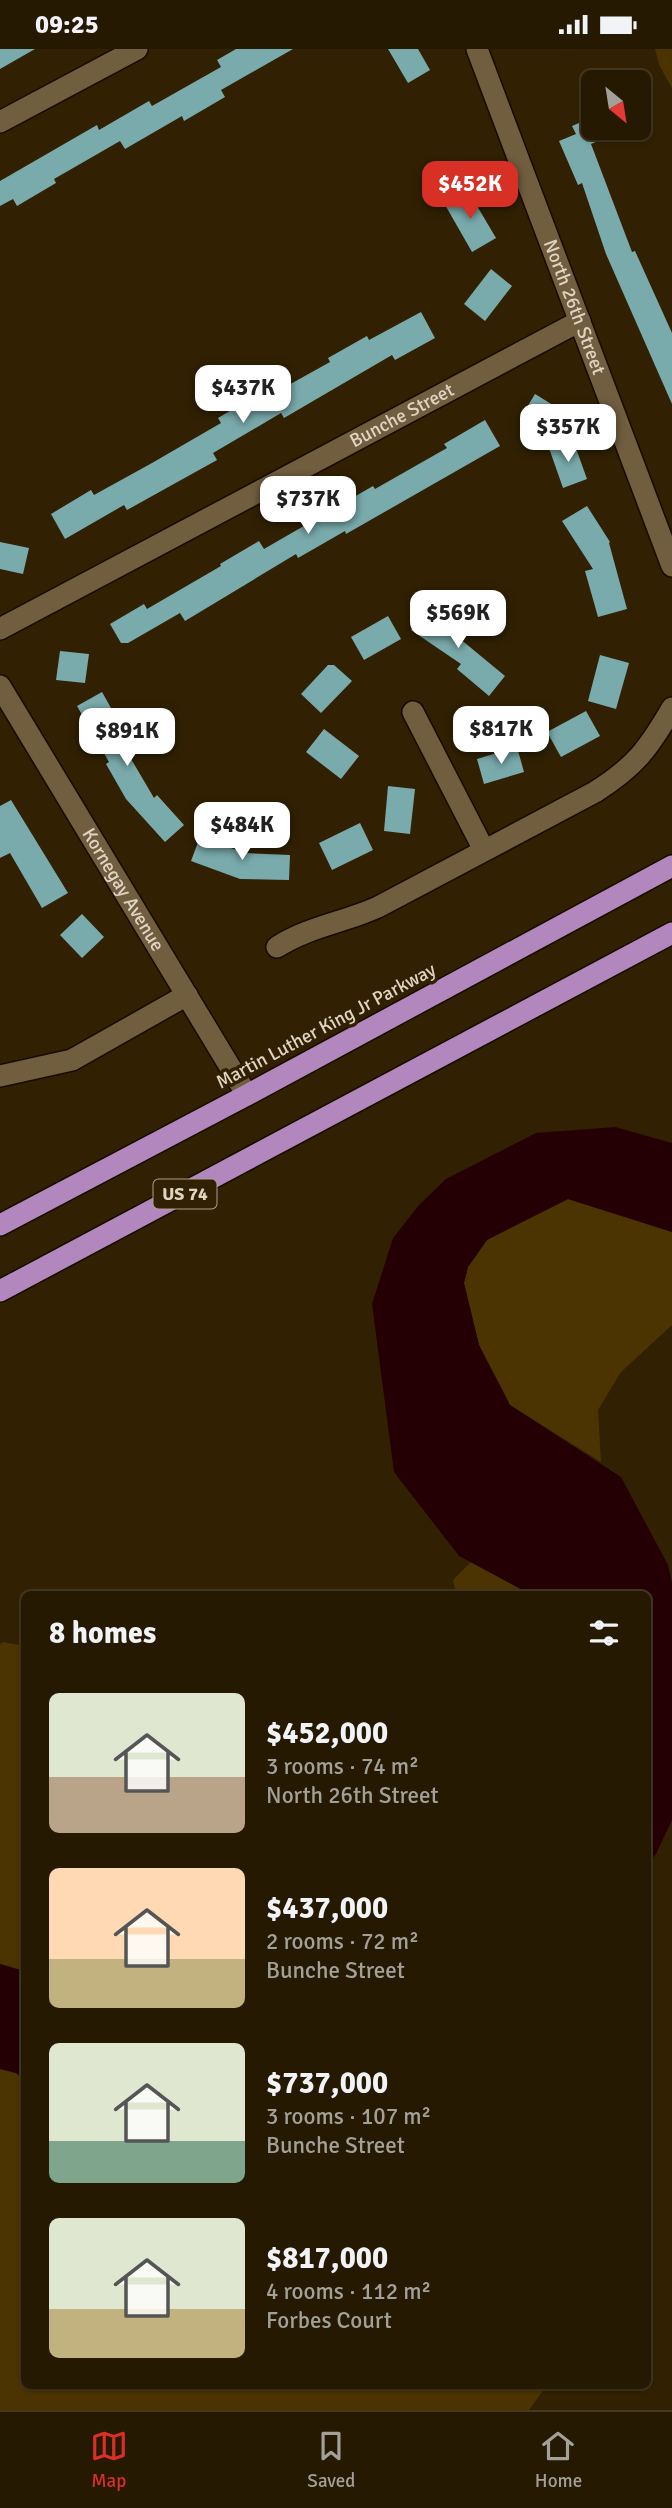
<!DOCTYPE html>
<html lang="en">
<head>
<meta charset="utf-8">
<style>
	body { margin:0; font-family:Signika,sans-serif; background:#2d220c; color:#f1f3f6; height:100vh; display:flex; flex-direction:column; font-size:26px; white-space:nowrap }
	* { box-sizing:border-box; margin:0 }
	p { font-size:23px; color:#a3a099 }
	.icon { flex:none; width:38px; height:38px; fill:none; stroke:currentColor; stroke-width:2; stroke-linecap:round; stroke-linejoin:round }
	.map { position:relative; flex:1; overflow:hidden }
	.panel { position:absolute; left:21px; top:1542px; width:630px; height:798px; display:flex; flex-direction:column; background:#251902; border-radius:10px; box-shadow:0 2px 5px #0004,0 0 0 2px #423824 }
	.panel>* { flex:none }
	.needle { width:46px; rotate:150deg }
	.tools { position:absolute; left:581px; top:21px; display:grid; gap:14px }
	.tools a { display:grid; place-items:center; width:70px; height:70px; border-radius:10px; background:#251902; box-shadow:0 2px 5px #0004,0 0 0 2px #423824; font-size:35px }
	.price { position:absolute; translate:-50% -60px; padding:0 16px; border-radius:14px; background:#fff; color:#222; font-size:23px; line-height:46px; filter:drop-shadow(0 2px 4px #0008) }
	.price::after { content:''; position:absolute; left:50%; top:42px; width:21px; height:16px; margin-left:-10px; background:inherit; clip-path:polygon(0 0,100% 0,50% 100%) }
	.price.active { background:#d93025; color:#fff }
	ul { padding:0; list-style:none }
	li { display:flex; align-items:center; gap:21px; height:175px; padding:0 28px }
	li span { display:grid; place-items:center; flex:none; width:196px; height:140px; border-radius:10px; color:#555 }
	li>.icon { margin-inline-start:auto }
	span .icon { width:84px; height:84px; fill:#fffc; stroke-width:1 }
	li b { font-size:30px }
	h2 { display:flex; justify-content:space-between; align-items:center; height:84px; padding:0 28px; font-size:30px }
	.status { display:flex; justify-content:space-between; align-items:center; height:49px; padding:0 35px; background:#251902; direction:ltr }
	.status svg { height:19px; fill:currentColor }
	.tab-bar { display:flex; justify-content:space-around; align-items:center; height:98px; border-top:2px solid #423824; background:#251902; font-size:19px; color:#a3a099 }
	.tab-bar a { display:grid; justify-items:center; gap:4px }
	.tab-bar .active { color:#d93025 }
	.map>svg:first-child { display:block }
	.green { fill:#4c3402 }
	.water { fill:#240004 }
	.building { fill:#7aabac }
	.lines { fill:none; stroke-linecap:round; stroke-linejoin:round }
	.street-casing { stroke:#170b00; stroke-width:24 }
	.highway-casing { stroke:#170b00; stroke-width:24 }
	.street { stroke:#715e3f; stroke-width:21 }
	.highway { stroke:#b187bd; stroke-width:21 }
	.labels { text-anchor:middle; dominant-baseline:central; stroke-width:7; stroke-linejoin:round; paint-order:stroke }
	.shield { fill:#312102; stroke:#ac9f8a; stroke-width:2 }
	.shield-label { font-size:18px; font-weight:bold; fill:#e0d5c4 }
	.street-label { font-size:19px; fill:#e0d5c4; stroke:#312102 }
</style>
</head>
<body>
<div class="status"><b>09:25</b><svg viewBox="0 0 49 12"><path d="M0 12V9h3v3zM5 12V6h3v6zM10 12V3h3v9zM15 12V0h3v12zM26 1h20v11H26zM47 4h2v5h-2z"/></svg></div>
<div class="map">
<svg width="672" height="2361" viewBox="0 0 672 2361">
	<rect width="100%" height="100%" fill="#312102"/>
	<!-- green -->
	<g class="green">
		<polygon points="655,0 672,0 672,39 659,16"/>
		<polygon points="568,1150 672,1183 672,1276 621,1323 598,1361 601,1413 510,1356 479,1296 464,1234 468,1218 487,1191"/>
		<polygon points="471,1513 530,1545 456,1545 453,1531"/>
		<polygon points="3,1593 24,1597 24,1922 0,1915 0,1595"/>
		<polygon points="0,2020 16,2024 24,2030 24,2336 547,2336 529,2361 0,2361"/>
	</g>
	<!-- water -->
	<g class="water">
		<polygon points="615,1078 672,1094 672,1183 568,1150 487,1191 468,1218 464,1234 479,1296 510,1356 621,1428 668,1516 672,1534 672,1771 656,1805 648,1814 648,1545 530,1545 459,1507 394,1423 372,1255 393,1189 419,1156 446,1130 536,1084"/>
		<polygon points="0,1915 24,1922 24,2030 16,2024 0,2020"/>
	</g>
	<!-- building -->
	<g class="building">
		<polygon points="0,0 35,0 0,20"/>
		<polygon points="236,0 293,0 221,41 225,48 184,72 182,67 125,100 120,92 54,130 56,134 17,157 13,150 0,157 0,132 97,76 99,81 149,52 152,57 221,18 217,11"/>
		<polygon points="388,0 418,0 430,21 408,34"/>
		<polygon points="593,68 593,79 629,79 591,95 632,203 635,202 672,284 672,355 606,205 582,134 578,136 559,92 576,85 572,77"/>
		<polygon points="467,140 496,189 472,203 444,154"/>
		<polygon points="491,220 512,237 485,272 464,255"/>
		<polygon points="421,263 435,289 395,311 392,306 284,369 281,364 213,404 217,411 127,461 124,456 65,490 51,465 91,441 94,446 152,414 221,374 218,369 257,346 260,352 330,313 328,309 367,287 369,291"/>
		<polygon points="535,345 561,361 546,386 520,370"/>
		<polygon points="485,371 500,397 346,485 345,482 298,509 296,505 185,572 180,564 128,594 121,594 110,575 144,555 147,560 221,517 220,515 259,492 264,500 373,437 375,440 447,399 444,395"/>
		<polygon points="573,391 587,430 563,439 549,399"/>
		<polygon points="587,457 610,493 609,494 627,560 598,568 585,522 593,520 562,472"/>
		<polygon points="0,493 29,499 23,525 0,520"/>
		<polygon points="427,558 464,583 459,589 505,627 489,647 457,620 461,615 411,581"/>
		<polygon points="388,567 401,590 364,611 351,588"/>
		<polygon points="60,602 89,605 85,634 56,631"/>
		<polygon points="600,606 629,614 616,660 588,652"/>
		<polygon points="328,616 334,616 352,632 321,664 301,645"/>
		<polygon points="102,643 124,682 117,686 154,749 157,746 184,776 165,793 126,750 106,715 109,713 77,657"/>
		<polygon points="586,662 600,687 561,708 547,683"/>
		<polygon points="324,680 359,707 341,730 306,703"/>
		<polygon points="517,698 524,723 484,735 477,710"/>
		<polygon points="388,737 415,740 410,785 384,782"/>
		<polygon points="11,751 68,844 42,859 10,804 0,809 0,757"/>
		<polygon points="360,774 373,801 332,821 319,794"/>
		<polygon points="200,788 245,804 290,806 289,831 240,830 191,812"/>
		<polygon points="82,865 104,888 82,909 60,886"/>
	</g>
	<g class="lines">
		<!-- street casing -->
		<g class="street-casing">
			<g id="street">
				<path id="s1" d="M477,0L672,517"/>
				<polyline points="0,73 137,0"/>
				<path id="s2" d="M0,580L580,272"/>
				<path id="s3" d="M0,637L247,1046"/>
				<polyline points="413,663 484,801"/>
				<path d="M277,898C308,878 345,873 378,858L595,743C635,718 649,699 672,659"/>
				<polyline points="0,1027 72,1011 187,946"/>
			</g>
		</g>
		<!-- highway casing -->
		<g class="highway-casing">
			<g id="highway">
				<polyline points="0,1176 247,1046 672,817"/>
				<polyline points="0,1242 672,884"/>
			</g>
		</g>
		<!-- street -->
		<use href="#street" class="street"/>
		<!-- highway -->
		<use href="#highway" class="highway"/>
	</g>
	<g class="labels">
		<!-- shield labels -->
		<rect class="shield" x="153.5" y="1130.5" width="63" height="29" rx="5"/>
		<g class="shield-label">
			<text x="185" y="1145">US 74</text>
		</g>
		<!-- street labels -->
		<g class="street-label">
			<text stroke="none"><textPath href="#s1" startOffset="276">North 26th Street</textPath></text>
			<text stroke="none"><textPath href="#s2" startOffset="455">Bunche Street</textPath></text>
			<text stroke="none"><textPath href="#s3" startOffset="238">Kornegay Avenue</textPath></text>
			<text transform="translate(326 977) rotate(-28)">Martin Luther King Jr Parkway</text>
		</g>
	</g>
</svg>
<div class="tools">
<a><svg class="needle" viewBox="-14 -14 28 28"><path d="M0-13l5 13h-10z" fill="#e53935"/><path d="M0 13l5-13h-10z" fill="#a3a099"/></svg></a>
</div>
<b class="price active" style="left:470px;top:172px">$452K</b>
<b class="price" style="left:243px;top:376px">$437K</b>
<b class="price" style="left:568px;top:415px">$357K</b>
<b class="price" style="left:308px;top:487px">$737K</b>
<b class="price" style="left:458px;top:601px">$569K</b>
<b class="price" style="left:501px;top:717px">$817K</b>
<b class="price" style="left:127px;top:719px">$891K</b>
<b class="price" style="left:242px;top:813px">$484K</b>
<section class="panel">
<h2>8 homes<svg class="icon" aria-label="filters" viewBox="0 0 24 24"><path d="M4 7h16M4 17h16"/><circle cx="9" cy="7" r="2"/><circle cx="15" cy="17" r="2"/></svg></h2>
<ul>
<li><span style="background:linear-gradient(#dfe7d0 60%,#b9a48a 0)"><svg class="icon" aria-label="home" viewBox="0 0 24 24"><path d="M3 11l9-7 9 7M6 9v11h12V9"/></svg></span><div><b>$452,000</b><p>3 rooms · 74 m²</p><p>North 26th Street</p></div></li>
<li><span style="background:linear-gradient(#ffd9b3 65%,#c2b280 0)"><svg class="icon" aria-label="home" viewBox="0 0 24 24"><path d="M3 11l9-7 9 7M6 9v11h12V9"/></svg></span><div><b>$437,000</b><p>2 rooms · 72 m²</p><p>Bunche Street</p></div></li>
<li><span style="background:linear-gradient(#dfe7d0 70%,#7fa58c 0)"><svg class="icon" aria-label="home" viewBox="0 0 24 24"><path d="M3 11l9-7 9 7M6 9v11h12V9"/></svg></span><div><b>$737,000</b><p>3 rooms · 107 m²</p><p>Bunche Street</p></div></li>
<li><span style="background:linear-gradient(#dfe7d0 65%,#c2b280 0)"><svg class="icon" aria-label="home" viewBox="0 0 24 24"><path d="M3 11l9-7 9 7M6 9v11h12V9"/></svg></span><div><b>$817,000</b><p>4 rooms · 112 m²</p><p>Forbes Court</p></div></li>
</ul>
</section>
</div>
<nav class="tab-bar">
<a class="active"><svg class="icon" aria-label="map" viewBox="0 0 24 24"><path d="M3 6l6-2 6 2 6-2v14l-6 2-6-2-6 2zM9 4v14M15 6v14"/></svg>Map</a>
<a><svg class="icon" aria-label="saved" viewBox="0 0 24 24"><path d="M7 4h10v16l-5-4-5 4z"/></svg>Saved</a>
<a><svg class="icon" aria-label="home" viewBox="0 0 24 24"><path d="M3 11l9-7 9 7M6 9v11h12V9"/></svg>Home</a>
</nav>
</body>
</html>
